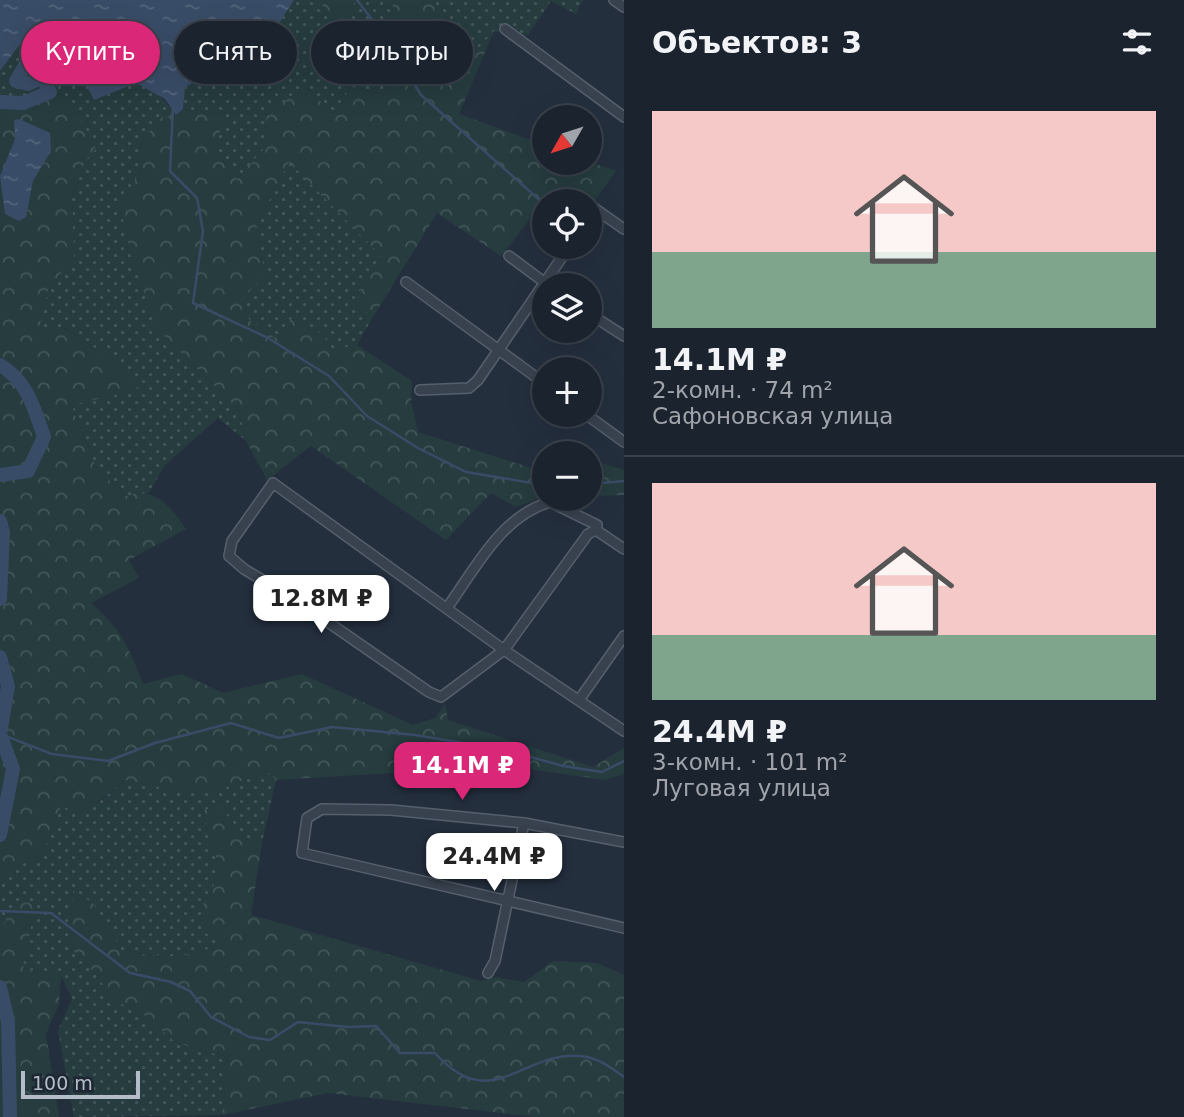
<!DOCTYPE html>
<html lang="ru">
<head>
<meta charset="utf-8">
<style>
	body { margin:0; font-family:"DejaVu Sans",sans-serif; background:#242b36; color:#f1f3f6; height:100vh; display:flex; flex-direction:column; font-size:26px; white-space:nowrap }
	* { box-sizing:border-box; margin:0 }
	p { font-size:23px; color:#a0a4aa }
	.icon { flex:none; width:38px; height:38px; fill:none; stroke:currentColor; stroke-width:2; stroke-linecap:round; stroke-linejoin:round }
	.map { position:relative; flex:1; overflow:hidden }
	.details { display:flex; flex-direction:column; background:#1b232e; width:560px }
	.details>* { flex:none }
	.banner { position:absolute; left:21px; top:21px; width:497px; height:63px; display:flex; gap:14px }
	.needle { width:46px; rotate:231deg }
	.controls { position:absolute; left:532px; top:105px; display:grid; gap:14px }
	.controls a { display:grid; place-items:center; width:70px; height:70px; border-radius:50%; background:#1b232e; box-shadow:0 7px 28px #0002,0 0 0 2px #39404a; font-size:35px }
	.scale { position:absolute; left:21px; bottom:18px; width:119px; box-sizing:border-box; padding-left:7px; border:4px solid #b4bcc9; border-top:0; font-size:19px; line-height:24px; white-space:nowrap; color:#b4bcc9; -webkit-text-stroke:5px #1d2633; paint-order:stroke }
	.price { position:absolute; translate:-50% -60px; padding:0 16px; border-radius:14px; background:#fff; color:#222; font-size:23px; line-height:46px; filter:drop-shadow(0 2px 4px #0008) }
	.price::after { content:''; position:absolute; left:50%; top:42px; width:21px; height:16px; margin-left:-10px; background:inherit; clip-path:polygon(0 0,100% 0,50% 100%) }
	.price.on { background:#db2777; color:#fff }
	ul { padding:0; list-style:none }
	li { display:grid; align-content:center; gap:14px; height:371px; padding:0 28px }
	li+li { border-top:2px solid #39404a }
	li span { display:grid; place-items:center; height:217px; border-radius:0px; color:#555 }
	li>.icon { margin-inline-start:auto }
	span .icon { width:126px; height:126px; fill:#fffc; stroke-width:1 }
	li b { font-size:30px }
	h2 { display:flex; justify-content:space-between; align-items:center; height:84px; padding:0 28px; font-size:30px }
	.chip { padding:0 24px; border-radius:32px; background:#1b232e; box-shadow:0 7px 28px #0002,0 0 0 2px #39404a; font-size:24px; line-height:63px }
	.chip.on { background:#db2777; color:#fff }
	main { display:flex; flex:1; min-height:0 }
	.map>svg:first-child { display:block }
	.grass { fill:url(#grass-dots) }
	.forest { fill:url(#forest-crowns) }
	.water { fill:url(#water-ripples) }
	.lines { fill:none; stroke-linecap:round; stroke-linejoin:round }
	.stream { stroke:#394c67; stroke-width:2.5 }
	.river { stroke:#394c67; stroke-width:14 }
	.minor-casing { stroke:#565f6c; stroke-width:12 }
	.minor { stroke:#38414e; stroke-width:9 }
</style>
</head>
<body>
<main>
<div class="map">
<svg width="624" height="1117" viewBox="0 0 624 1117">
	<defs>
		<pattern id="grass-dots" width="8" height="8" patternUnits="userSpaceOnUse" patternTransform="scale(1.75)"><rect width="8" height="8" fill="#263c3f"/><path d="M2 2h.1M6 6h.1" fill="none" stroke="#435659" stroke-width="1.8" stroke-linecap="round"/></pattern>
		<pattern id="forest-crowns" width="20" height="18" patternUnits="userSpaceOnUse" patternTransform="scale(1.75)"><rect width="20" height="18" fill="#263c3f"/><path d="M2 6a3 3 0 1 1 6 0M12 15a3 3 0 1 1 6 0" fill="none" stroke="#435659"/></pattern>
		<pattern id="water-ripples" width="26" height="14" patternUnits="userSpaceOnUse" patternTransform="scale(1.75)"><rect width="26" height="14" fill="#394c67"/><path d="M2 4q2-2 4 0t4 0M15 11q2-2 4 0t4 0" fill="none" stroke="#53647b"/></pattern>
	</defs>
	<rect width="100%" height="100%" fill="#242f3e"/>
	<!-- grass -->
	<g class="grass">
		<polygon points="294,0 321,0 325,16 350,15 355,0 394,0 388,24 375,29 383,52 377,60 379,66 389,72 398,65 396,54 403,45 411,43 416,23 426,25 446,16 427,0 583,0 576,14 551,1 528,35 494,31 452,79 420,68 386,94 351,87 334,113 306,87 267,113 263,150 237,179 214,149 225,114 183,109 185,88 216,66 237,61 280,22"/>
		<path d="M20,44H28C39,52 69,81 79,83C123,93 141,65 176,115L159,118L142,142L139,173L120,207L158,330L239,410L246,441L218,418L165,465L149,493L126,496L97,469L71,404L137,390L116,362L65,328L38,329L48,290L74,257L72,199L85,161L76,116L55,92L40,84L29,95L7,101L0,97V71Z"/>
		<polygon points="289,161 383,258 353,301 373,317 357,345 333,350 321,333 275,338 249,320 243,295 265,276 256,226"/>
		<path d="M266,771L276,780L262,843L246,839L219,806L202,811L221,873L204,902L219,942C193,963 154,955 122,951L93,903L73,892L77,957L97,974L110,998L144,1015L174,1041L200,1051L224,1055L226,1080L222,1115L74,1117L58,1031L72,998L61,976L23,968L15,904L0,930V887L5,871L42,854L61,807L99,802L126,780L180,791L224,788Z"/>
	</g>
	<!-- forest -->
	<g class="forest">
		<polygon points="321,0 355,0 350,15 339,19 325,16"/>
		<polygon points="394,0 427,0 447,16 436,26 416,23 411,43 403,45 396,54 398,65 389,72 379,67 377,60 383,52 373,51 371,44 374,29 388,24"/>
		<polygon points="494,31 459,114 544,145 544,163 590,162 616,171 590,208 590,201 544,201 544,223 531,218 501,256 437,213 373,317 353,301 383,258 289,162 256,226 265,276 244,296 249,320 275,338 293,317 321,333 333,350 357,345 412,381 411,402 418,432 544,472 544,496 516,507 491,493 446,540 311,446 267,480 246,441 239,410 158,330 131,257 120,206 139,173 142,142 159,118 176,115 183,109 226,114 214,149 237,179 263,150 267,113 305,87 334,113 351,87 386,94 419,68 452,79"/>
		<path d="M40,84C65,97 86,123 96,149L85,161L72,199L74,257L48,290L39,328H64L116,362L138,390L71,405L97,469L126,496C156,486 171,507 186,529L129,560L139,578L91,603C121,628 129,648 143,684L182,674L223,693L302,674L413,725L435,718L445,704L448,720L593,767L624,748V774L605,780L508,766L276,780L266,771L224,788L180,791L126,780L84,812L61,807L42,854L5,871L0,887V97L8,101L29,95Z"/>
		<polygon points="590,460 624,470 624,495 590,496"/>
		<path d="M219,805L246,839L262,843L251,915L481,981L496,977L524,982L553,961L597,963L624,975V1117H535L328,1093L222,1115L226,1080L224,1055L200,1051L174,1041L144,1015L110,998L97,974L77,957L69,940L73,891L93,903L122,951C153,955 193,963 219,942L201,930L204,902L221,873L202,811Z"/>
		<polygon points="36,901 23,968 61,976 59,1004 46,1034 59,1117 0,1117 0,930 15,904"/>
	</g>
	<!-- water -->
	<g class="water">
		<polygon points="0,0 294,0 280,22 259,45 237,61 216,66 185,88 183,109 176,115 165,99 136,83 94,100 86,84 62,78 57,65 48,71 32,69 27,44 20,44 0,71"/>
		<polygon points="19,119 50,133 51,151 33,181 26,217 19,221 5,214 0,176 15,139 14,120"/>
	</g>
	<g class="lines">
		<!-- stream -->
		<g class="stream">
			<polyline points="357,0 387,39 421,95 544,204"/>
			<polyline points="173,106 170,171 197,198 203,231 193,303 268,338 329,376 367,416 418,448 466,472 544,485"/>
			<polyline points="590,484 624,481"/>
			<polyline points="0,734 52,754 108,761 155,743 231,723 279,738 332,727 415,735 505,750 563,766 602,772 624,761"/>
			<path d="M0,911L51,913L130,973L171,982L190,991L211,1017L249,1037L270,1040L298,1022L348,1027L376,1026L400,1053H435C491,1116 522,1051 580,1056C597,1057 610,1067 624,1077"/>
		</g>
		<!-- river -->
		<g class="river">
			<polyline points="0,102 23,103 50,92 42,77 28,84 16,81 26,64 47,62"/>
			<path d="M0,365C28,382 34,408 44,437L28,471L0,475"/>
			<polyline points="0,521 3,532 0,599"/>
			<polyline points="0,657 8,686 0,734 13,769 0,835"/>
			<polyline points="0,987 8,1022 10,1117"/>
		</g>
		<!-- minor casing -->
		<g class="minor-casing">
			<g id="minor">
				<polyline points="614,0 624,7"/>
				<polyline points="505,29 624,117"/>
				<polyline points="590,215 594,208 624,229"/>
				<polyline points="509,256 548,285"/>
				<polyline points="406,282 544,383"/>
				<polyline points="590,314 624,336"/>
				<polyline points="420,390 469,388 478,380 569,247"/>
				<polyline points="587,415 624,442"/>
				<polyline points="596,530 588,534 504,650 441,697 429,692 296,600 244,569 229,556 232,541 273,483 504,650 624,731"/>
				<polyline points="596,530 624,549"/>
				<path d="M447,608C475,569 501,516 550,502L597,525L596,530"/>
				<polyline points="579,700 624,636"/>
				<polyline points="624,842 524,823 391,810 322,809 307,818 302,853 624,928"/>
				<polyline points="488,973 495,961 524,823"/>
			</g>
		</g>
		<!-- minor -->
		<use href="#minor" class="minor"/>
	</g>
</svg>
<div class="controls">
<a><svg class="needle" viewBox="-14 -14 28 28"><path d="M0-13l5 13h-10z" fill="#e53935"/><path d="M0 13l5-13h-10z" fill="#a0a4aa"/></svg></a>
<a><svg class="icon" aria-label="locate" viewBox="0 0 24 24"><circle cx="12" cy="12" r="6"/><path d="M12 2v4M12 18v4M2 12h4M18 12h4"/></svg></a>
<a><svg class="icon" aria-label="layers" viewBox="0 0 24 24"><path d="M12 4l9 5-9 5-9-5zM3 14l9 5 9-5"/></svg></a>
<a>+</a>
<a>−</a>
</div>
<div class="scale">100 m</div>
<b class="price" style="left:321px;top:635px">12.8M ₽</b>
<b class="price on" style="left:462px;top:802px">14.1M ₽</b>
<b class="price" style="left:494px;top:893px">24.4M ₽</b>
<div class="banner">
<a class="chip on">Купить</a>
<a class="chip">Снять</a>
<a class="chip">Фильтры</a>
</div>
</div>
<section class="details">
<h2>Объектов: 3<svg class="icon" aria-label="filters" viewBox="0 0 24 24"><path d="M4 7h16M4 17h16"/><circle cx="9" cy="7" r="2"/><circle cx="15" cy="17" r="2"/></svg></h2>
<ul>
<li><span style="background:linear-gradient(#f6c9c9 65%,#7fa58c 0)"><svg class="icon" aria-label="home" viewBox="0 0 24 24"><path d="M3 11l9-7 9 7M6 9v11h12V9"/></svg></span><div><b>14.1M ₽</b><p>2-комн. · 74 m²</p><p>Сафоновская улица</p></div></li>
<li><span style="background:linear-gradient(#f6c9c9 70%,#7fa58c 0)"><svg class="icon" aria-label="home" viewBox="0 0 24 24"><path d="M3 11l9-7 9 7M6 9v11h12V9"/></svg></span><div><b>24.4M ₽</b><p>3-комн. · 101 m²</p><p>Луговая улица</p></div></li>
</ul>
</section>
</main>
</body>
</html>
